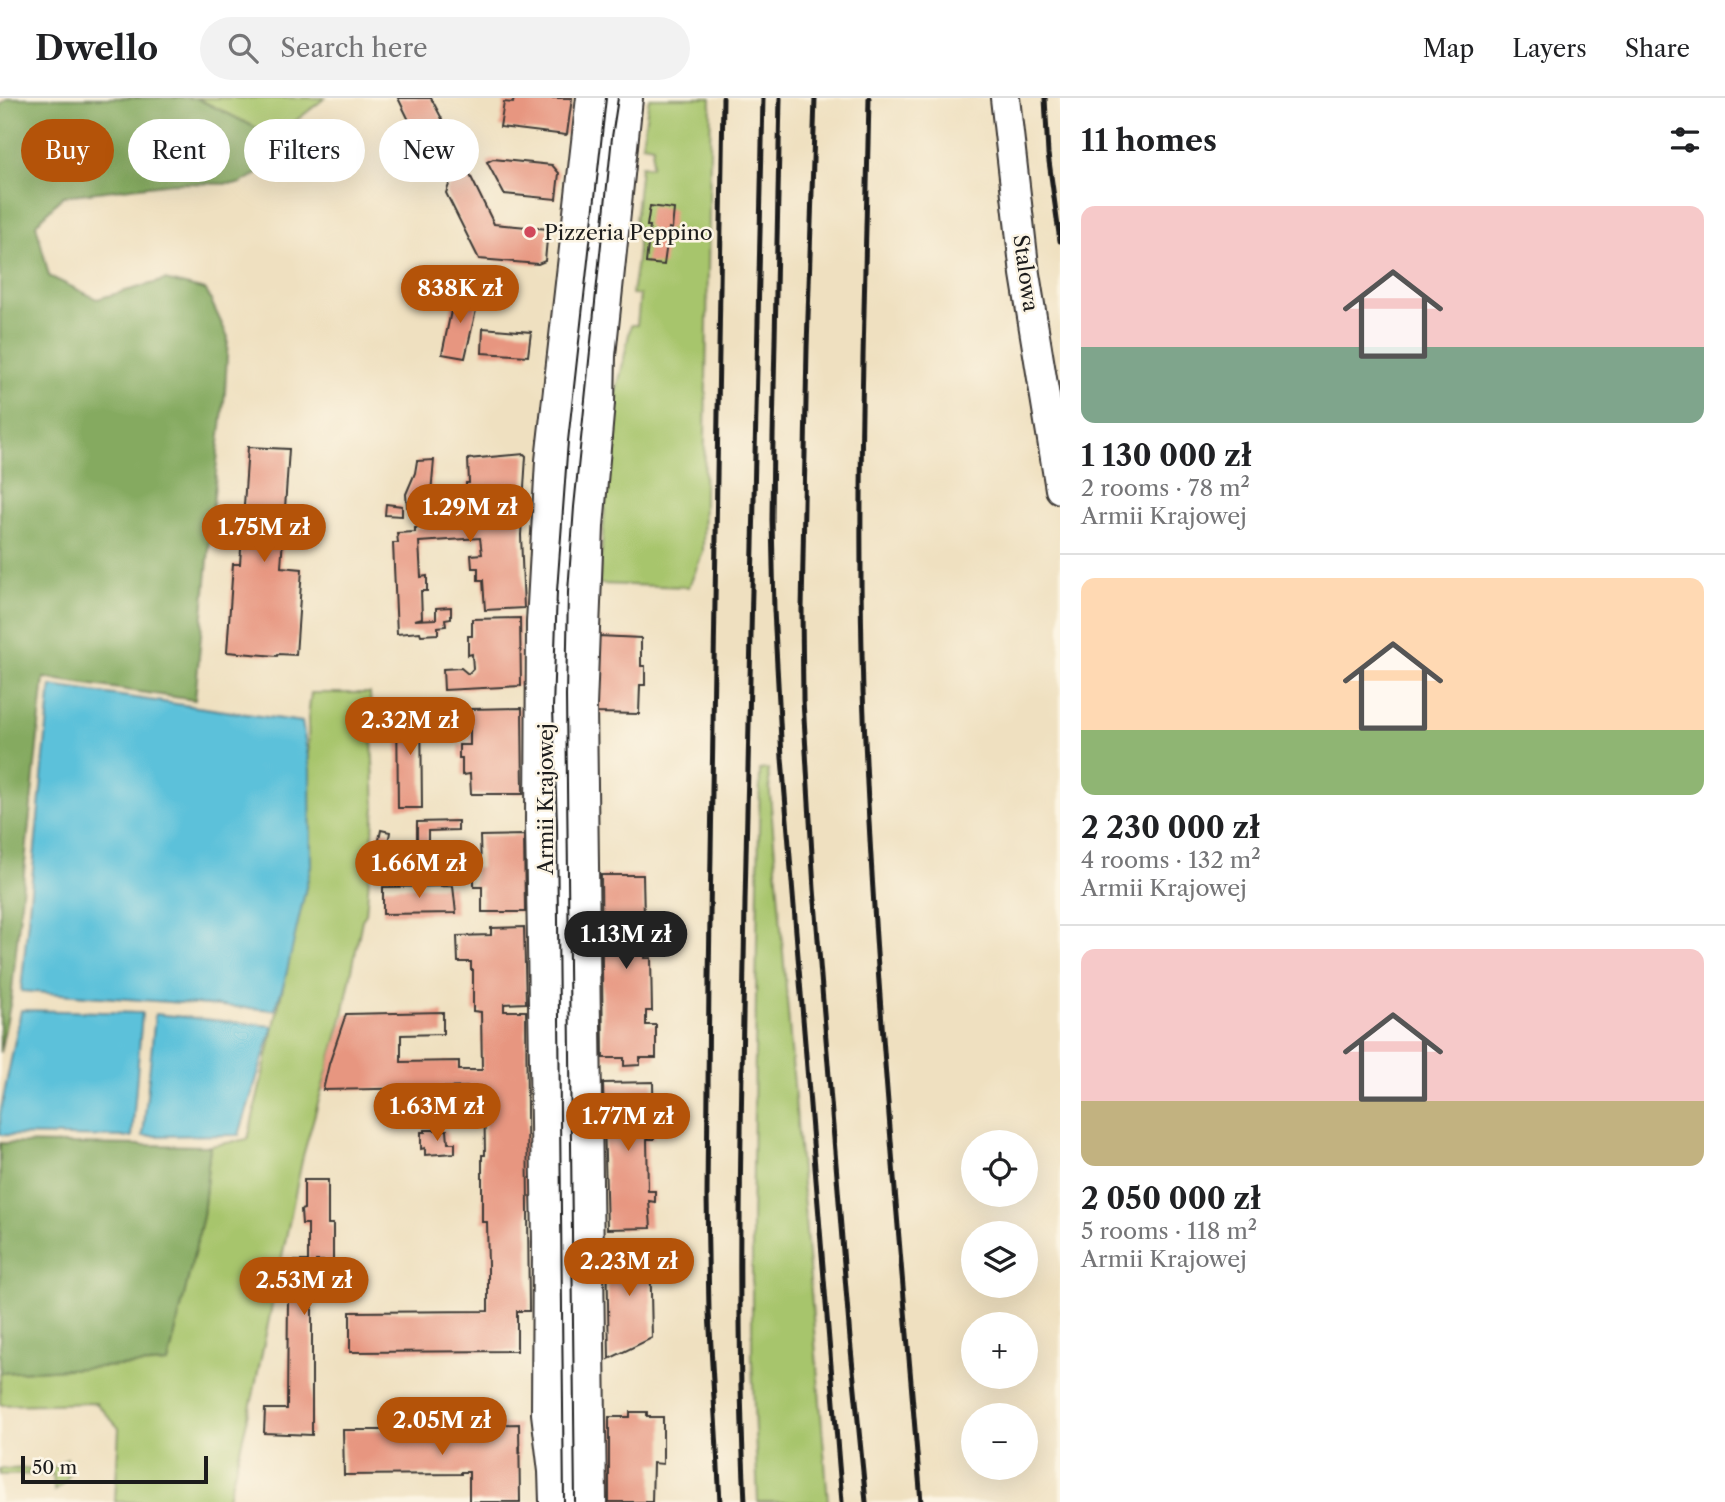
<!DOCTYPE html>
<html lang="en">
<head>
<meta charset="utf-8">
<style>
	body { margin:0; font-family:"Libre Caslon Text",serif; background:#f2f2f2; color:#202124; height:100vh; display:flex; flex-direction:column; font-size:26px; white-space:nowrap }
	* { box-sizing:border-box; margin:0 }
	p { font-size:23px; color:#757577 }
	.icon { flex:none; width:38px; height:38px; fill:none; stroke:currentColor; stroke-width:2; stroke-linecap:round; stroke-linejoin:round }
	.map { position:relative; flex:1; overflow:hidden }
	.panel { display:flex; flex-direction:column; background:#fff; width:665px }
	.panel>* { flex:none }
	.top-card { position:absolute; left:21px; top:21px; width:665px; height:63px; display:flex; gap:14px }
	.controls { position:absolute; left:961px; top:1032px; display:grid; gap:14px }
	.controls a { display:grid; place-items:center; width:77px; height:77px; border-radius:50%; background:#fff; box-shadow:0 7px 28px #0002; font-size:35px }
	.scale { position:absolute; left:21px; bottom:18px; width:187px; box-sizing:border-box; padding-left:7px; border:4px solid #1c1c1c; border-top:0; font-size:19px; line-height:24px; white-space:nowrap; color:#1c1c1c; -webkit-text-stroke:5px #fcf5e5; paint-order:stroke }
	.price { position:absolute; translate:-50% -60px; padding:0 16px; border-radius:24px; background:#b45309; color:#fff; font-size:23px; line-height:46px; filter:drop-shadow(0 2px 4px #0008) }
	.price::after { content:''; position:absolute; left:50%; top:42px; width:21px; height:16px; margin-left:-10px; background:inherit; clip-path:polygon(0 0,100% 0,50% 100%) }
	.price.active { background:#222; color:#fff }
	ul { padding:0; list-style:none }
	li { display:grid; align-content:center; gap:14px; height:371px; padding:0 21px }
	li+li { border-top:2px solid #e0e0e0 }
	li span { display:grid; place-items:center; height:217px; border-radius:14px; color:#555 }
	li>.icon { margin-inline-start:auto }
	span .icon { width:126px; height:126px; fill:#fffc; stroke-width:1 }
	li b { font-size:30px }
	h2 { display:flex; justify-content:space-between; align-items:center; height:84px; padding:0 21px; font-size:30px }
	.tag { padding:0 24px; border-radius:32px; background:#fff; box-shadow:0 7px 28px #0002; font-size:24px; line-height:63px }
	.tag.active { background:#b45309; color:#fff }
	header { display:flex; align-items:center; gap:42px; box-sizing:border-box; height:98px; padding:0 35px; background:#fff; border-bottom:2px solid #e0e0e0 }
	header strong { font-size:33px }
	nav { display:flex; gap:38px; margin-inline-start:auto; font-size:24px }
	.search { width:490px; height:63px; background:#f2f2f2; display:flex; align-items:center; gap:18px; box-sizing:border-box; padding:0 24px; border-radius:38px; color:#757577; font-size:26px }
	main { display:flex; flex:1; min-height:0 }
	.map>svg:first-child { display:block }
	.green { fill:#a7c56c; stroke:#627044; stroke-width:2 }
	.forest { fill:#85aa60; stroke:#50633e; stroke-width:2 }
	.water { fill:#5cc1da; stroke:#3c6e7b; stroke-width:2 }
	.building { fill:#e79680 }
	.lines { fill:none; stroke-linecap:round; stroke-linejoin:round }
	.street-casing { stroke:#3c3935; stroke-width:32 }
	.secondary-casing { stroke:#3c3935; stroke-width:42 }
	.street { stroke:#fff; stroke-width:28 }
	.secondary { stroke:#fff; stroke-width:38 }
	.tram { stroke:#1c1c1c; stroke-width:2 }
	.rail { stroke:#1c1c1c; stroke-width:5 }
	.poi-dot { fill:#d1495b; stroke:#fcf5e5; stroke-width:2.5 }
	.labels { text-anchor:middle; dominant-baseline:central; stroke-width:5; stroke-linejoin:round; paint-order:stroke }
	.poi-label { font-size:21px; fill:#1c1c1c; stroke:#fcf5e5; text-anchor:start }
	.street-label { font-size:21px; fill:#1c1c1c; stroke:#fcf5e5 }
</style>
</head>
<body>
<header>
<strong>Dwello</strong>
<div class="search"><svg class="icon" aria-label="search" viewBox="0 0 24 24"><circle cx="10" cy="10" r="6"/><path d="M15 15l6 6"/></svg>Search here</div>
<nav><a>Map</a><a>Layers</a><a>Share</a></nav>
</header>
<main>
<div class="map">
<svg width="1060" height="1404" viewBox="0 0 1060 1404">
	<rect width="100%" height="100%" fill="#fcf5e5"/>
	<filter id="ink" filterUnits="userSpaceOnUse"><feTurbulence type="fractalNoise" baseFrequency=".0143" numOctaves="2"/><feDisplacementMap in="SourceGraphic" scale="14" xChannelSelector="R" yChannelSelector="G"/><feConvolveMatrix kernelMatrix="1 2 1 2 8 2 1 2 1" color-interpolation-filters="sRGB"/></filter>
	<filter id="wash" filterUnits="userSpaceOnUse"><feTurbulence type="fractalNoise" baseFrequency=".00686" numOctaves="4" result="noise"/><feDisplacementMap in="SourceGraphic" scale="28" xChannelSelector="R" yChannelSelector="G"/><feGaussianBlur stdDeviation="1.57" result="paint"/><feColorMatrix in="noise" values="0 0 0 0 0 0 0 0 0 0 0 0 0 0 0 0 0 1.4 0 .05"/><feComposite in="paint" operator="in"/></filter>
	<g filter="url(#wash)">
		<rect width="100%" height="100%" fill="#efe0c0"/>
		<!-- green -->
		<g class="green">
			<polygon points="196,0 325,0 275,39"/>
			<path d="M649,0H711L703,454L689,489L599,486L613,303C622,278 625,252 631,227H637L640,197L632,196C635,172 642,147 635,124L641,68L651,69L653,48L642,46Z"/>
			<polygon points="311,595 370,595 375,709 366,816 362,822 343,917 303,1058 253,1298 227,1404 115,1404 119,1330 96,1305 0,1307 0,1275 168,1265 203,1118 210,1048 248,1041 311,767 308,620"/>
			<polygon points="768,671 825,1365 828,1404 758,1404 752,1263 752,1124 760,672"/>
			<path d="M67,1360C73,1375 68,1385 54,1393L53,1376L0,1377V1371L53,1370Z"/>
		</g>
		<!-- forest -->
		<g class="forest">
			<polygon points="8,0 196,0 275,39 278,66 238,86 173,85 63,98 36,126 49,178 97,201 165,182 206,192 228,239 225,295 218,354 195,602 44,580 11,902 0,955 0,7"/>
			<polygon points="0,1045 210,1048 203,1118 168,1265 0,1275"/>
		</g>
		<!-- water -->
		<g class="water">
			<polygon points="51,588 302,624 310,671 311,767 285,882 275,912 21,893"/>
			<polygon points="21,912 142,915 132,1039 0,1037 0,1016"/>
			<polygon points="155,916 273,928 239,1037 143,1038"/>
		</g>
		<g id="blocks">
			<!-- building -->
			<g class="building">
				<polygon points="398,0 431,0 467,68 447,78 435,75"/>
				<polygon points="514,0 572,0 567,36 566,37 500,29 504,4 513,5"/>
				<polygon points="493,61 552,67 559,75 556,101 504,96 487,64"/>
				<polygon points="469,75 494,126 548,131 545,163 538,166 479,161 446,95 450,84"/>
				<polygon points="650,108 674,111 672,131 669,130 664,167 646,165 650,128 647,128"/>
				<polygon points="455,194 479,199 465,260 442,256"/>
				<polygon points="483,230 531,234 528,258 482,255"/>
				<polygon points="248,349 289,351 281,469 302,471 296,557 278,556 277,558 227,554 233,466 240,466"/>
				<polygon points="524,356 526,358 521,437 524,510 485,512 483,482 478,482 478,470 472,470 471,457 482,456 480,440 419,444 421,479 427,478 427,493 421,493 422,520 415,522 436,521 436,510 451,509 451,520 445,521 446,528 438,529 438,536 421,537 420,534 397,536 393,445 398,445 397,435 415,434 415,430 427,429 426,422 436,421 436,414 442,414 442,421 461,419 466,416 466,385 469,385 468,361"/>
				<polygon points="434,362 431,395 428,395 429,408 407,409 406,396 415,375 417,363"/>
				<polygon points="386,406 402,408 402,418 385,417"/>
				<polygon points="520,520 521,588 444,592 443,571 461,570 468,576 473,571 472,556 468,557 468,538 472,538 472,521"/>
				<polygon points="598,538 641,540 641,568 645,568 645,587 640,587 639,616 596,615"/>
				<polygon points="397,607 421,607 422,710 398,710"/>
				<polygon points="522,610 523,696 471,696 470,676 462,677 462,660 459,660 459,647 470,647 470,611"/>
				<polygon points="458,723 458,732 428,733 428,746 417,746 417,724"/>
				<polygon points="381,732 390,734 386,759 376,757"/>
				<polygon points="524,737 525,814 482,814 482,789 474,789 474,770 481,770 480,738"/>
				<polygon points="601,777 643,777 644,820 649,820 649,833 644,833 645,860 651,860 652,913 646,913 646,927 656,927 656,960 640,960 640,967 624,968 624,960 603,960"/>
				<polygon points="453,788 456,815 383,816 383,789"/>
				<polygon points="524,829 526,905 504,906 504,913 526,913 529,1213 517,1213 517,1253 350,1254 350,1214 488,1213 488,1168 487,1124 482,1124 482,1057 485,1057 484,989 323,992 329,966 346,916 443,914 443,936 401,937 401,964 459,963 459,972 482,972 481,914 473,913 473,872 471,872 471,864 458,864 457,838 491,837 491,830"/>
				<polygon points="653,984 654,1041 647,1041 648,1093 655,1093 655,1104 649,1103 651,1130 607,1131 603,985"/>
				<polygon points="425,1032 447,1032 448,1045 455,1045 455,1055 425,1057 425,1050 421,1051 421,1034 425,1034"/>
				<polygon points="304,1082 328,1082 328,1126 333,1126 333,1163 316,1163 316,1200 312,1200 312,1337 264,1335 265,1311 287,1311 288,1199 292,1200 292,1163 308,1163 308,1126 302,1126 301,1112 304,1111"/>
				<polygon points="607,1149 650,1150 652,1240 609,1261"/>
				<rect x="659" y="1153" width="22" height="19"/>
				<polygon points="630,1314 647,1314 647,1318 650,1318 650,1319 663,1319 663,1366 653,1365 652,1404 609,1404 609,1319 630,1319"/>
				<polygon points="519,1326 520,1404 469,1404 469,1374 461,1374 461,1376 344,1377 343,1332 469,1332 469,1327"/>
			</g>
		</g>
	</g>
	<g filter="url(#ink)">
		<use href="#blocks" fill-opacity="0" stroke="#3c3935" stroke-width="2"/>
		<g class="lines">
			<!-- street casing -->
			<g class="street-casing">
				<polyline id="street" points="1005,0 1025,176 1060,391"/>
			</g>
			<!-- secondary casing -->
			<g class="secondary-casing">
				<g id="secondary">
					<polyline points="559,1404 558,1373 551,1315 552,1144 545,726 546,525 555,363 596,0"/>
					<polyline points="587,1404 577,608 584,428 595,305 596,257 623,0"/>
				</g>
			</g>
			<!-- street -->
			<use href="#street" class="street"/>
			<!-- secondary -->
			<use href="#secondary" class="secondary"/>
			<!-- tram -->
			<g class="tram">
				<polyline points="564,1404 557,726 553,610 557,493 568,343 606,0"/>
				<polyline points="575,1404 566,598 568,494 574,409 612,39 618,0"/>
			</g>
			<!-- rail -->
			<g class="rail">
				<polyline points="780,0 773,339 772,422 774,512 782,660 842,1404"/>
				<polyline points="815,0 807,250 802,512 803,602 814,791 850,1241 866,1404"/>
				<path d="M869,0C865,198 857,396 863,593C873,864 899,1134 921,1404"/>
				<polyline points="1045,0 1048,56 1060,143"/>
				<polyline points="720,1404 709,1214 707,1098 709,881 723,0"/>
				<path d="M745,1404C735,1204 742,1004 745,804C751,536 757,268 763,0"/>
			</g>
		</g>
	</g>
	<!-- markers -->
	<circle class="poi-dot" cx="530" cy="134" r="7"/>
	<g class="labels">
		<!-- poi labels -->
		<g class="poi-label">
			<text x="544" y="134">Pizzeria Peppino</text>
		</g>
		<!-- street labels -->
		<g class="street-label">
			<text transform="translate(1026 175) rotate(82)">Stalowa</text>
			<text transform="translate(545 701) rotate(-90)">Armii Krajowej</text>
		</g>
	</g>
</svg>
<div class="controls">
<a><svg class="icon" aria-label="locate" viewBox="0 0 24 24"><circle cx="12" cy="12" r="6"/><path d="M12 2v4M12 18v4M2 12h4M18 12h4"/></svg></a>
<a><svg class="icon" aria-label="layers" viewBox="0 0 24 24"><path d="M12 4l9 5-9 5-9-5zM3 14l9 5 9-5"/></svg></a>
<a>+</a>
<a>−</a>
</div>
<div class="scale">50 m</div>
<b class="price" style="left:460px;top:227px">838K zł</b>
<b class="price" style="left:470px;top:446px">1.29M zł</b>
<b class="price" style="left:264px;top:466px">1.75M zł</b>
<b class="price" style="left:410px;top:659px">2.32M zł</b>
<b class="price" style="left:419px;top:802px">1.66M zł</b>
<b class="price active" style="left:626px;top:873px">1.13M zł</b>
<b class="price" style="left:437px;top:1045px">1.63M zł</b>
<b class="price" style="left:628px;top:1055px">1.77M zł</b>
<b class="price" style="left:629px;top:1200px">2.23M zł</b>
<b class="price" style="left:304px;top:1219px">2.53M zł</b>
<b class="price" style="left:442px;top:1359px">2.05M zł</b>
<div class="top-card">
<a class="tag active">Buy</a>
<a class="tag">Rent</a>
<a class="tag">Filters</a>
<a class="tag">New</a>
</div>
</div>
<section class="panel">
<h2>11 homes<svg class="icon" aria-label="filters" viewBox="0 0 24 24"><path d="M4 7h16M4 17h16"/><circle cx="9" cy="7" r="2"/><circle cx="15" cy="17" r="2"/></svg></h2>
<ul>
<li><span style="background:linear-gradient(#f6c9c9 65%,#7fa58c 0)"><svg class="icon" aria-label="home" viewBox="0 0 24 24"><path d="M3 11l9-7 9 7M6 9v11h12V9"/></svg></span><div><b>1 130 000 zł</b><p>2 rooms · 78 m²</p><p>Armii Krajowej</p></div></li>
<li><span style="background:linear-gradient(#ffd9b3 70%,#8fb573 0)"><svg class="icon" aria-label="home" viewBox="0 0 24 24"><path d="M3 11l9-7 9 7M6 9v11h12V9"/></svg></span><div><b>2 230 000 zł</b><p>4 rooms · 132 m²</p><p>Armii Krajowej</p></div></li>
<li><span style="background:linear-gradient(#f6c9c9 70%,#c2b280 0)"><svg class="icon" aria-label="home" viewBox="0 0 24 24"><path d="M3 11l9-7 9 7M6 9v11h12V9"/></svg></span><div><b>2 050 000 zł</b><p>5 rooms · 118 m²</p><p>Armii Krajowej</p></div></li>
</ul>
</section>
</main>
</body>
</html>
